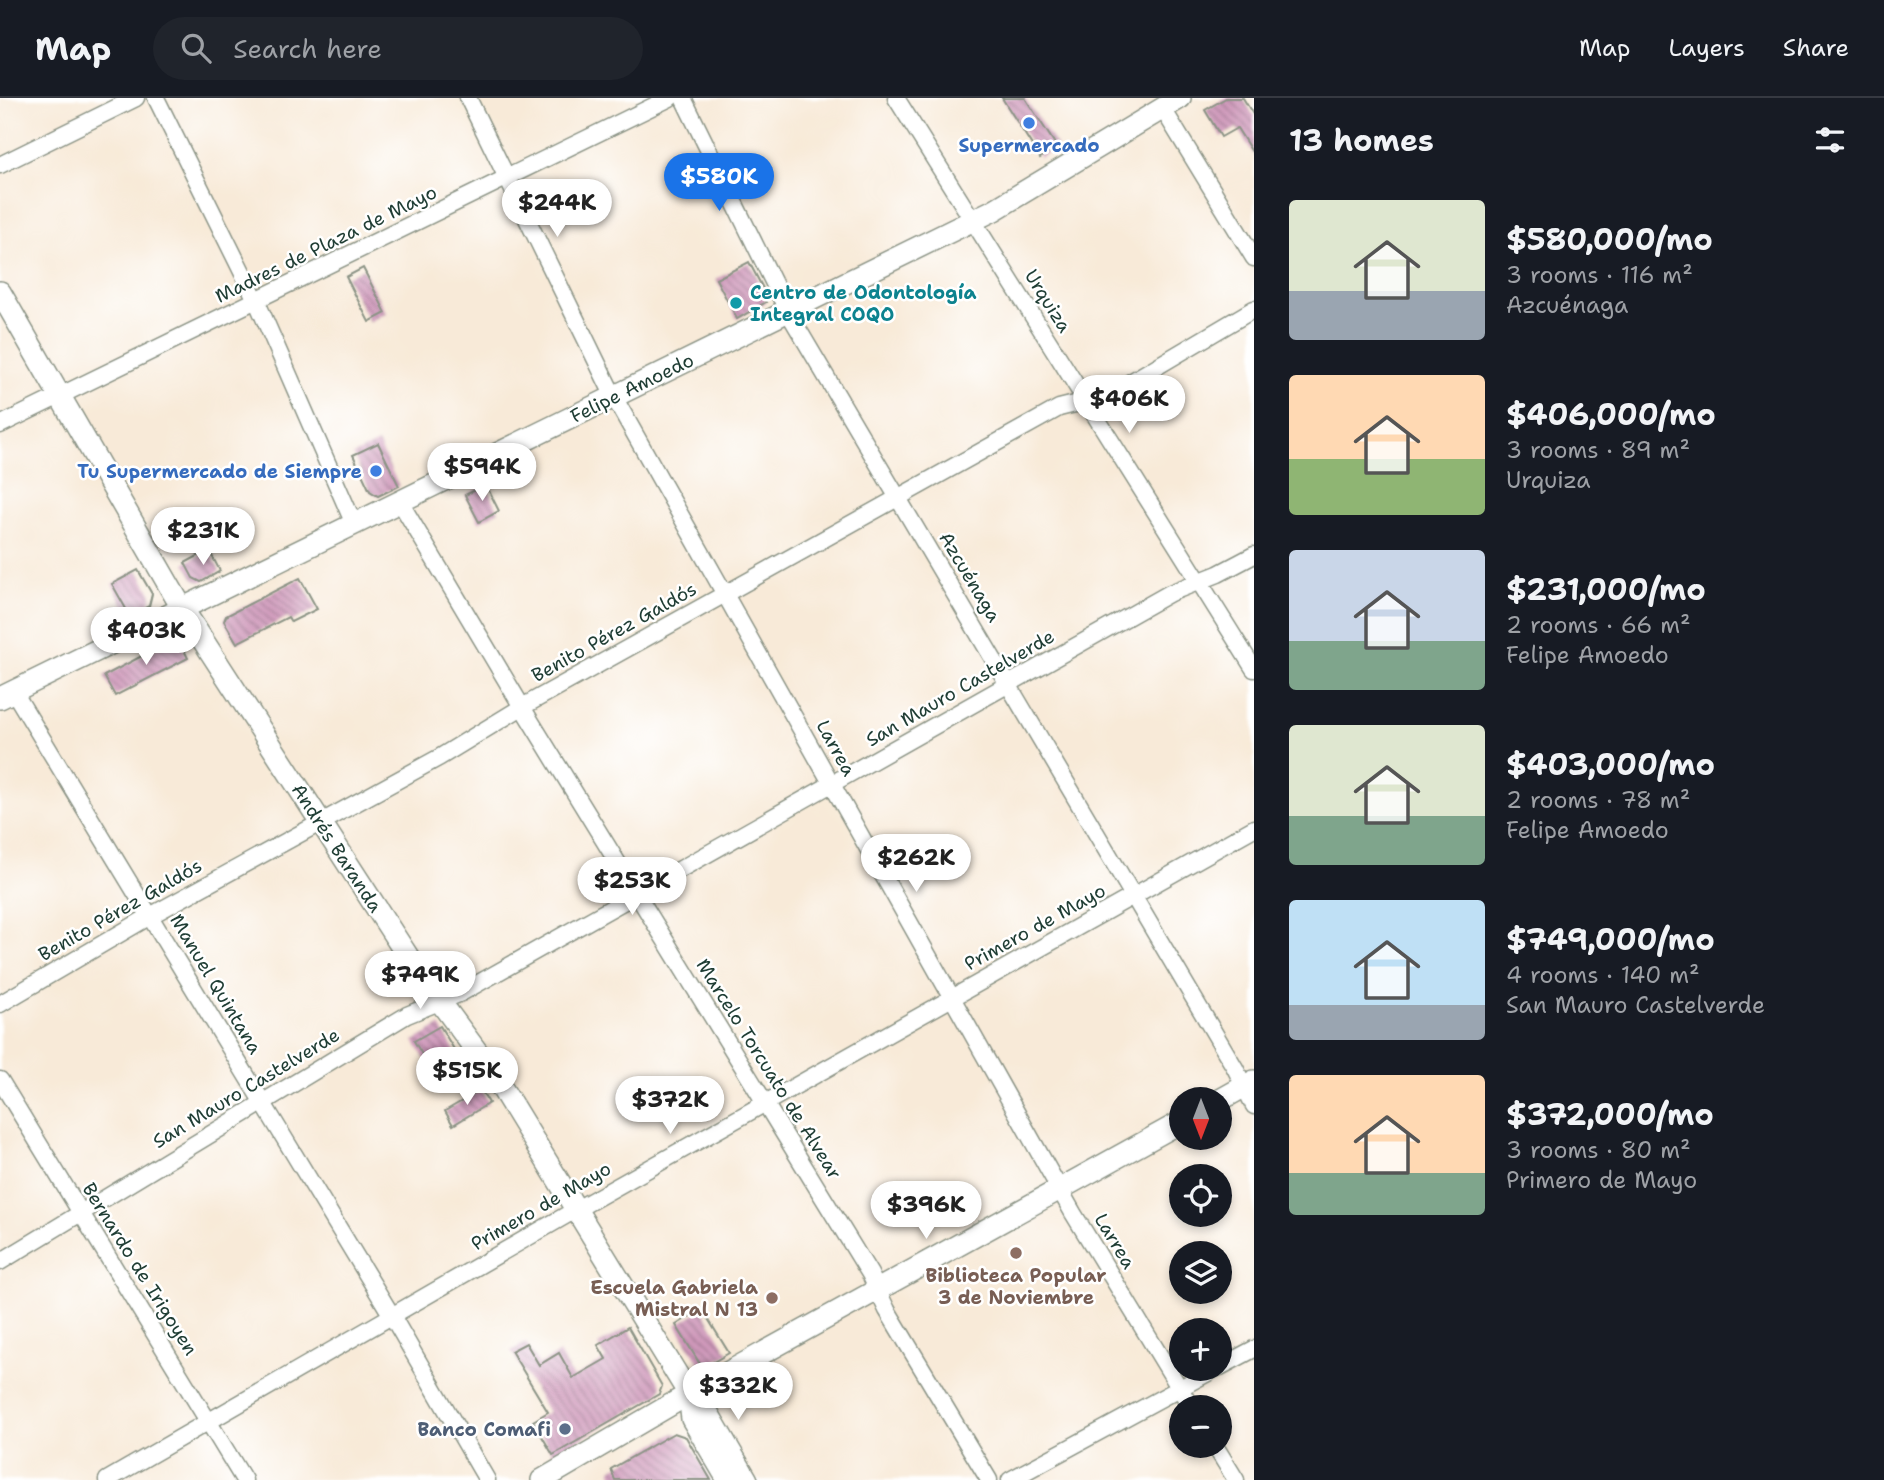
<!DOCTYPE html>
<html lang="en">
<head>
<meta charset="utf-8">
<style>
	body { margin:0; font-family:"Shantell Sans",sans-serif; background:#20242c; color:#f1f3f6; height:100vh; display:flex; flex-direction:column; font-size:26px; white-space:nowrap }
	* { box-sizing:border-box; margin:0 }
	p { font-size:23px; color:#9ea1a6 }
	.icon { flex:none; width:38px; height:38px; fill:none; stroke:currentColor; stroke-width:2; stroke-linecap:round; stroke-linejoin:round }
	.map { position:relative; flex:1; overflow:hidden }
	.sheet { display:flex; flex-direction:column; background:#171b24; width:630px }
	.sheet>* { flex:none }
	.needle { width:46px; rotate:180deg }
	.tools { position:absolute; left:1169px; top:989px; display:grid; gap:14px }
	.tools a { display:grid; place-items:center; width:63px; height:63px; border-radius:50%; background:#171b24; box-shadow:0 4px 10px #0003; font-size:35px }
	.price { position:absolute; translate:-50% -60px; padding:0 16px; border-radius:24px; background:#fff; color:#222; font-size:23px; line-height:46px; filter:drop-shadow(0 2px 4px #0008) }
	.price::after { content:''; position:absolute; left:50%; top:42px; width:21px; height:16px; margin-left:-10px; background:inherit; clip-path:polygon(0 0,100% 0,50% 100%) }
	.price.on { background:#1a73e8; color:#fff }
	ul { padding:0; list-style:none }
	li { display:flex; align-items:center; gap:21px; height:175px; padding:0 35px }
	li span { display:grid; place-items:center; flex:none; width:196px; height:140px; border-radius:7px; color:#555 }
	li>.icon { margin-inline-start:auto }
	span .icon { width:84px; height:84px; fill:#fffc; stroke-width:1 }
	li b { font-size:30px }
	h2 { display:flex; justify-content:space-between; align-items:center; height:84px; padding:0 35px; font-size:30px }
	header { display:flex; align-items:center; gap:42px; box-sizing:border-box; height:98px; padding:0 35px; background:#171b24; border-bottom:2px solid #363941 }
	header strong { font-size:33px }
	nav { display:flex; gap:38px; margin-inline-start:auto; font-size:24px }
	.search { width:490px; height:63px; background:#20242c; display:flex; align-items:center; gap:18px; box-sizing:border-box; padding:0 24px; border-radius:38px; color:#9ea1a6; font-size:26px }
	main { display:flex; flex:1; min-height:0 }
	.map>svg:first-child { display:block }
	.building { fill:url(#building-back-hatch) }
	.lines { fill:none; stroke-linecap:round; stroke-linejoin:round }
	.minor-casing { stroke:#8c9486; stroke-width:19 }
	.major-casing { stroke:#8c9486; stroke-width:24 }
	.minor { stroke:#fff; stroke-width:16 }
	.major { stroke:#fff; stroke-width:21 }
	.shop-dot { fill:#3f7fe0; stroke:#fff; stroke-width:2.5 }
	.culture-dot { fill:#0f9aa8; stroke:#fff; stroke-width:2.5 }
	.education-dot { fill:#8d6e63; stroke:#fff; stroke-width:2.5 }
	.service-dot { fill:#5c6f8a; stroke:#fff; stroke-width:2.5 }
	.labels { text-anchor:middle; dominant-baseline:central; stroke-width:5; stroke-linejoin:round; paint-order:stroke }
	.shop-label { font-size:19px; font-weight:bold; fill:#366cbe; stroke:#fff }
	.street-label { font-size:19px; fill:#1f3d34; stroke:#fff }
	.culture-label { font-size:19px; font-weight:bold; fill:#0d838f; stroke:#fff; text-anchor:start }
	.education-label { font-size:19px; font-weight:bold; fill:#785e54; stroke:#fff }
	.service-label { font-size:19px; font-weight:bold; fill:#4e5e75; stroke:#fff; text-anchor:end }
</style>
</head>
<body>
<header>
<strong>Map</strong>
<div class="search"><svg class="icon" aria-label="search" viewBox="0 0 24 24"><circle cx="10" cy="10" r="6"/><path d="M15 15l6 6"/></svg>Search here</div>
<nav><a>Map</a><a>Layers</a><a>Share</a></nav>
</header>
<main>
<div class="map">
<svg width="1254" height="1382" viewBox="0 0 1254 1382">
	<defs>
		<pattern id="building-back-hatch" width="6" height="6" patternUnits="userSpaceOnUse" patternTransform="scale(1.75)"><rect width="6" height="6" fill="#cf98ba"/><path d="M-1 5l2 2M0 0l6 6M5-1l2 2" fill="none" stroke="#a77d98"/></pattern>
	</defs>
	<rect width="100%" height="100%" fill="#fff"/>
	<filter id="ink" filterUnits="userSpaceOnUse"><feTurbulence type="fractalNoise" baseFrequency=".0143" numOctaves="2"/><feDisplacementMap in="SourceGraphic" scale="14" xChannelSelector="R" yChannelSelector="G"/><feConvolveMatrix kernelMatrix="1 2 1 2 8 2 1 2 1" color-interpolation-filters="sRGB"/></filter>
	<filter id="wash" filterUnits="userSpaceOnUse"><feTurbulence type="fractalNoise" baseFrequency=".00686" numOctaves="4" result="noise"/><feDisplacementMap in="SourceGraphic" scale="28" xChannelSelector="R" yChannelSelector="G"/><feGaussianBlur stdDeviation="1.57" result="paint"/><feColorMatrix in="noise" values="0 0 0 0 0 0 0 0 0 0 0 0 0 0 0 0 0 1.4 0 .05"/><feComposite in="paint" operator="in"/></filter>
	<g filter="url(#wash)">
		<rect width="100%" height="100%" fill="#f8ead8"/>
		<g id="blocks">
			<!-- building -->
			<g class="building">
				<polygon points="1002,0 1025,0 1057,49 1040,60"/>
				<polygon points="1226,0 1243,0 1254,18 1254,57 1237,30 1221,39 1205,12"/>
				<polygon points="749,164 767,198 764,199 766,204 737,221 716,181"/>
				<polygon points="363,170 386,215 369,224 346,179"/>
				<polygon points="378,345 399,388 378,398 370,393 353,357"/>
				<polygon points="486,387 499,413 479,424 465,397"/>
				<polygon points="209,452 220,473 201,484 193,480 185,465"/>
				<polygon points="138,472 152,496 149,508 130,518 112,486"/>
				<polygon points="300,480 317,511 291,524 288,519 237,545 224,523 226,518"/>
				<polygon points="172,542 180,544 188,560 115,598 104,578"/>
				<polygon points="440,928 455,953 429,968 414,943"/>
				<polygon points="481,992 489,1005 453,1027 445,1013"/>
				<polygon points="702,1211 729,1255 708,1267 700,1266 676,1227"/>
				<polygon points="628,1229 662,1288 659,1296 553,1357 533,1323 548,1314 511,1253 526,1245 539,1267 559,1255 573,1280 606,1261 598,1247"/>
				<polygon points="674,1335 686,1339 711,1382 615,1382 611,1371"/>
			</g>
		</g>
	</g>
	<g filter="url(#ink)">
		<use href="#blocks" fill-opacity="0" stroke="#8c9486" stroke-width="2"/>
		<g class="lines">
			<!-- minor casing -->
			<g class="minor-casing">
				<g id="minor">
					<polyline points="156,0 257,204 354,426"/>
					<polyline points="468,0 614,299 1073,1115 1191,1309"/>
					<polyline points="683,0 788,214 1235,970 1254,1008"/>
					<polyline points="896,0 1254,571"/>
					<polyline points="1163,11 1254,160"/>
					<polyline points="0,67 136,0"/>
					<polyline points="0,327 670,0"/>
					<polyline points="400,404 522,609 870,1176 887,1212 989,1382"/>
					<polyline points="14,594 392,1218 487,1382"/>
					<polyline points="0,906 150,818 440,659 522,609 1059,310 1107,298 1254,211"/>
					<polyline points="0,982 244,1382"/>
					<polyline points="0,1164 407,917 461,895 1170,495 1218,476 1254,457"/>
					<polyline points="1220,1269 1254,1251"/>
					<polyline points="1215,1348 1236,1382"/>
					<polyline points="107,1382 577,1111 1254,730"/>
					<polyline points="1010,1382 1217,1270"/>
				</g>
			</g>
			<!-- major casing -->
			<g class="major-casing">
				<g id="major">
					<polyline points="0,194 182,510 416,871 492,974 689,1296 708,1315 747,1382"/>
					<polyline points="0,600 994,112 1180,0"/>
					<polyline points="1220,1002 1254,983"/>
					<polyline points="689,1296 692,1321 728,1382"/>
					<polyline points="542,1382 689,1296 1181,1024"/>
				</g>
			</g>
			<!-- minor -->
			<use href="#minor" class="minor"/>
			<!-- major -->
			<use href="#major" class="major"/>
		</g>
	</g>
	<!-- markers -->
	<g class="shop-dot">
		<circle cx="1029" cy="25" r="7"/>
		<circle cx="376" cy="373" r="7"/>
	</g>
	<circle class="culture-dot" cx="736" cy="205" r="7"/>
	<g class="education-dot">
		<circle cx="1016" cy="1155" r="7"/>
		<circle cx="772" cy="1200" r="7"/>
	</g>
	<circle class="service-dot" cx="565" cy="1331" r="7"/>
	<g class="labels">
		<!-- shop labels -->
		<g class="shop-label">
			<text x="1029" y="47">Supermercado</text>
			<text x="362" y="373" text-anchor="end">Tu Supermercado de Siempre</text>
		</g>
		<!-- street labels -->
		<g class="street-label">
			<text transform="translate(326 146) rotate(-26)">Madres de Plaza de Mayo</text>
			<text transform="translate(1048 203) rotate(58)">Urquiza</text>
			<text transform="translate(632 290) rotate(-26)">Felipe Amoedo</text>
			<text transform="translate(970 479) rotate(59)">Azcuénaga</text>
			<text transform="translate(614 534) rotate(-29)">Benito Pérez Galdós</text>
			<text transform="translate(960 590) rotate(-30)">San Mauro Castelverde</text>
			<text transform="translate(836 650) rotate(61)">Larrea</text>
			<text transform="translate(337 750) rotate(57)">Andrés Baranda</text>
			<text transform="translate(120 812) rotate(-30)">Benito Pérez Galdós</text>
			<text transform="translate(1035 829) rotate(-29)">Primero de Mayo</text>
			<text transform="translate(216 886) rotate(59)">Manuel Quintana</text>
			<text transform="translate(769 971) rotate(58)">Marcelo Torcuato de Alvear</text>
			<text transform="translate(246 990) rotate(-31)">San Mauro Castelverde</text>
			<text transform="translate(541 1108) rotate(-30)">Primero de Mayo</text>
			<text transform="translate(1115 1143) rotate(59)">Larrea</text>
			<text transform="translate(140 1171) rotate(58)">Bernardo de Irigoyen</text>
		</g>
		<!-- culture labels -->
		<g class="culture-label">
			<text x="750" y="194">Centro de Odontología<tspan x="750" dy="22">Integral COQO</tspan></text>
		</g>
		<!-- education labels -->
		<g class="education-label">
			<text x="1016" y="1177">Biblioteca Popular<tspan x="1016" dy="22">3 de Noviembre</tspan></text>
			<text x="758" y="1189" text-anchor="end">Escuela Gabriela<tspan x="758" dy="22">Mistral N 13</tspan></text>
		</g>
		<!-- service labels -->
		<g class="service-label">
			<text x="551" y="1331">Banco Comafi</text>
		</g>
	</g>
</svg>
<div class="tools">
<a><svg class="needle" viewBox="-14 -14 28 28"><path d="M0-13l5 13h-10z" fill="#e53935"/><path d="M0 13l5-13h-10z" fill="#9ea1a6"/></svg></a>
<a><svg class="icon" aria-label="locate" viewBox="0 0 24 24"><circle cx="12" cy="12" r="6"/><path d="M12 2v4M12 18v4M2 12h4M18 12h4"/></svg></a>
<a><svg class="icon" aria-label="layers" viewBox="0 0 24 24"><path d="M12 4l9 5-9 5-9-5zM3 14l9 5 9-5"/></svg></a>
<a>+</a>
<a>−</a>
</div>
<b class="price on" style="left:719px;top:115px">$580K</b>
<b class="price" style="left:557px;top:141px">$244K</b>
<b class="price" style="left:1129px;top:337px">$406K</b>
<b class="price" style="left:482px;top:405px">$594K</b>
<b class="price" style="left:203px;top:469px">$231K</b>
<b class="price" style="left:146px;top:569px">$403K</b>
<b class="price" style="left:916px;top:796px">$262K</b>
<b class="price" style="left:632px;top:819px">$253K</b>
<b class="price" style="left:420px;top:913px">$749K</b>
<b class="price" style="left:467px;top:1009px">$515K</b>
<b class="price" style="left:670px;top:1038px">$372K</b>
<b class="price" style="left:926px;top:1143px">$396K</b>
<b class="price" style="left:738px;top:1324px">$332K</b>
</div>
<section class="sheet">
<h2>13 homes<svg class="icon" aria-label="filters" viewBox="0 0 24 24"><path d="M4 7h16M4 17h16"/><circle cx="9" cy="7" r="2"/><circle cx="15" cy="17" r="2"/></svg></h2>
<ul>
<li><span style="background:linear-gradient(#dfe7d0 65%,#9aa5b1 0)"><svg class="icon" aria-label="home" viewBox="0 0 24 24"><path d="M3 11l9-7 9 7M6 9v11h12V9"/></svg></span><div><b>$580,000/mo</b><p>3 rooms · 116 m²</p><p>Azcuénaga</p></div></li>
<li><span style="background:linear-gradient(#ffd9b3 60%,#8fb573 0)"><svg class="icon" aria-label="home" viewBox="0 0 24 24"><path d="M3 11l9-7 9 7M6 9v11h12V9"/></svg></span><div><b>$406,000/mo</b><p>3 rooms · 89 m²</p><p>Urquiza</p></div></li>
<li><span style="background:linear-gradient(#c9d6e8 65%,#7fa58c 0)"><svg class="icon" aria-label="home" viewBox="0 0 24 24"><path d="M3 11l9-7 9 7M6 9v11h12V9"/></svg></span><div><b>$231,000/mo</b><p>2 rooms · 66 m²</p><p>Felipe Amoedo</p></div></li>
<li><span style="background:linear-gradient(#dfe7d0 65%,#7fa58c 0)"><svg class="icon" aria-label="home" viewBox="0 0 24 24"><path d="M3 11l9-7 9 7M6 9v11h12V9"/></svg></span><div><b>$403,000/mo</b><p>2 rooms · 78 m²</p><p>Felipe Amoedo</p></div></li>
<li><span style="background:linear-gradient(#bfe0f5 75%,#9aa5b1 0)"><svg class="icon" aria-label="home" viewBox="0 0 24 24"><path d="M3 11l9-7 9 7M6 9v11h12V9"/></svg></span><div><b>$749,000/mo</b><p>4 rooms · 140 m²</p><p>San Mauro Castelverde</p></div></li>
<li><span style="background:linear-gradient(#ffd9b3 70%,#7fa58c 0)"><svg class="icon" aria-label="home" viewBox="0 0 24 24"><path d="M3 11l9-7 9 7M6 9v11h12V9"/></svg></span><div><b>$372,000/mo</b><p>3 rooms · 80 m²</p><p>Primero de Mayo</p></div></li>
</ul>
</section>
</main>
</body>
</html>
